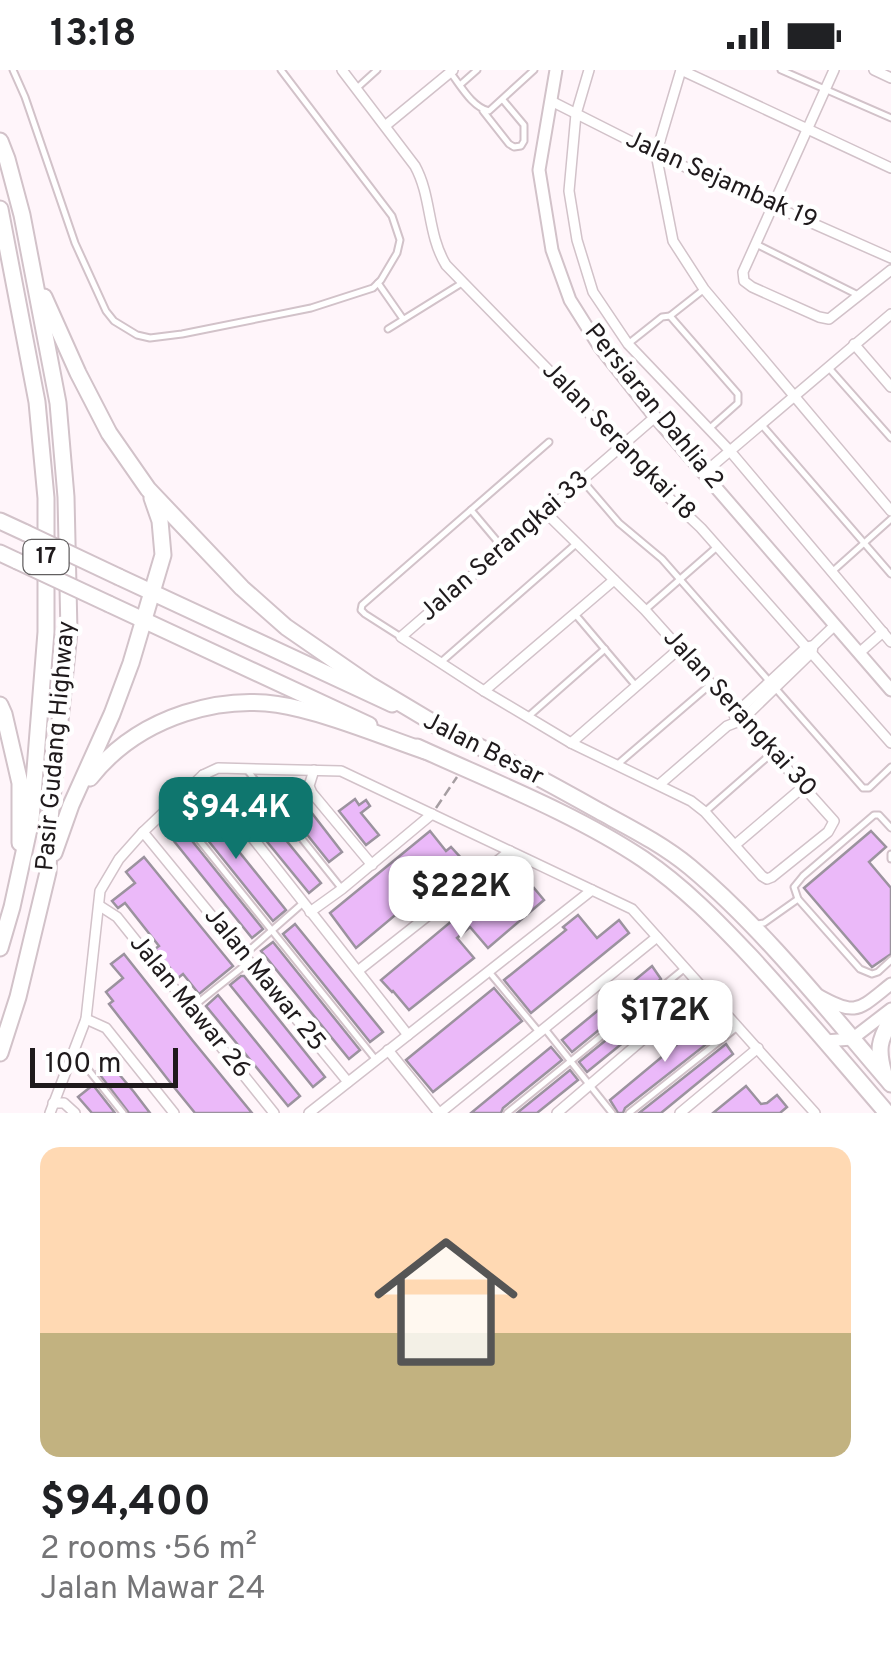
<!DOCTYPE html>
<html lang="en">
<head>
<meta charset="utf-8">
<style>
	body { margin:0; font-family:Overpass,sans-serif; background:#f6f6f6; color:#202124; height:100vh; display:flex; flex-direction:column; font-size:38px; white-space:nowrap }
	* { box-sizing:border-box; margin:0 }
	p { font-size:32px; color:#757577 }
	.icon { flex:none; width:55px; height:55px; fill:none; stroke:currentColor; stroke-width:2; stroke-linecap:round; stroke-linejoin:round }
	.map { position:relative; height:1043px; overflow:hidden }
	.drawer { display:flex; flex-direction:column; background:#fff; flex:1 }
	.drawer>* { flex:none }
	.scale { position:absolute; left:30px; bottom:25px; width:148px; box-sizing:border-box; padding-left:10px; border:5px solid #1f1a1c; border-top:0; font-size:28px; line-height:35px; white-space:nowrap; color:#1f1a1c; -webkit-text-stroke:8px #fff; paint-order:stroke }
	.price { position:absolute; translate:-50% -85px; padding:0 22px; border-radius:20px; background:#fff; color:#222; font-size:32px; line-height:65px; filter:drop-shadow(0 2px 5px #0008) }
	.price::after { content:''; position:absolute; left:50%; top:60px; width:30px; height:22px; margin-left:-15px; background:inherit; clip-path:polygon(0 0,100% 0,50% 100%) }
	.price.selected { background:#0f766e; color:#fff }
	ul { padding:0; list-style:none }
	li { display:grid; align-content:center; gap:20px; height:530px; padding:0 40px }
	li+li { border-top:2px solid #e0e0e0 }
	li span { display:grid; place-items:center; height:310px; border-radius:20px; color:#555 }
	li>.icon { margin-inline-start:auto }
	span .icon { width:180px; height:180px; fill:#fffc; stroke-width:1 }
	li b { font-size:42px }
	.status { display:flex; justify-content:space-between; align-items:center; height:70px; padding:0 50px; background:#fff; direction:ltr }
	.status svg { height:28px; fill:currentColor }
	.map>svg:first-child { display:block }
	.building { fill:#ebb9f9; stroke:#9b929e; stroke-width:2.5 }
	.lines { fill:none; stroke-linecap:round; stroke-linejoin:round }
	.service-casing { stroke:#d2c2c9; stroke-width:9 }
	.minor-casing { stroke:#d2c2c9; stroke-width:12 }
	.tertiary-casing { stroke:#d2c2c9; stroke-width:15 }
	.primary-casing { stroke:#d2c2c9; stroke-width:19 }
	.trunk-casing { stroke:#d2c2c9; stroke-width:19 }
	.path { stroke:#a59da1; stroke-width:2.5; stroke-dasharray:10 5; stroke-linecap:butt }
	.service { stroke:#fff; stroke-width:5 }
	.minor { stroke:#fff; stroke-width:9 }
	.tertiary { stroke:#fff; stroke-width:11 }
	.primary { stroke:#fff; stroke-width:15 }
	.trunk { stroke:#fff; stroke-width:15 }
	.primary-bridge-casing { stroke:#d2c2c9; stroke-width:19; stroke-linecap:butt }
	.primary-bridge { stroke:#fff; stroke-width:15 }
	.labels { text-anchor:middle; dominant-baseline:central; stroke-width:9; stroke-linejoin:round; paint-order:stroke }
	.shield { fill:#fff; stroke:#625f60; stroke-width:2.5 }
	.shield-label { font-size:22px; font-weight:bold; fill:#1f1a1c }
	.street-label { font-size:25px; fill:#1f1a1c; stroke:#fff }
</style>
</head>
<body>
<div class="status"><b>13:18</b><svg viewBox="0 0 49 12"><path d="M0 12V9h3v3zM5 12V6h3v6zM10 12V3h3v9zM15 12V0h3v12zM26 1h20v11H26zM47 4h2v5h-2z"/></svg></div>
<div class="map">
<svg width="891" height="1043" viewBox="0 0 891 1043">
	<rect width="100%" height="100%" fill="#fff5fa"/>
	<!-- building -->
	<g class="building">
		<polygon points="291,716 342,782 329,792 277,727"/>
		<polygon points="245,720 321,813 309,823 233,730"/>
		<polygon points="355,729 359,735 366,730 370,736 361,743 379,765 366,775 339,741"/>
		<polygon points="199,732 286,840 273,851 186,743"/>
		<polygon points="176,751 263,859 252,868 165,760"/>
		<polygon points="430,761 446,781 451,777 462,789 356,878 330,843"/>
		<polygon points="871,761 886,777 869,792 891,818 891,884 872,897 804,818"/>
		<polygon points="144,787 233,896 199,924 183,904 178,908 155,879 159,876 125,833 118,838 112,831 135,813 126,802"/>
		<polygon points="508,804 526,825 534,818 544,830 488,878 470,857 457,868 474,888 409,940 393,921 392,922 381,910"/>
		<polygon points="578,845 597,868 619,850 629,863 531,943 504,910 566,860 563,857"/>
		<polygon points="295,854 383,962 370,972 283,864"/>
		<polygon points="273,872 360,980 349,989 261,881"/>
		<polygon points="124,884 193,971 252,1043 195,1043 173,1016 109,934 113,931 106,922 123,908 111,894"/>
		<polygon points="652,896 661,909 572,982 562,970"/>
		<polygon points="241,906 244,906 325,1007 313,1017 230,915"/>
		<polygon points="494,918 522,951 433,1022 406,990"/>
		<polygon points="669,919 678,928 587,1002 579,992"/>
		<polygon points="218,925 300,1026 288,1036 206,936"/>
		<polygon points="705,951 709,956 713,952 720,960 716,963 718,965 625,1038 623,1043 618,1043 610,1030"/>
		<polygon points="726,974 733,984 661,1043 639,1043"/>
		<polygon points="551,977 562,990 503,1038 501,1043 471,1043"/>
		<polygon points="108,991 134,1022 150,1043 129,1043 97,1001"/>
		<polygon points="570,1000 578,1010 537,1043 517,1043"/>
		<polygon points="93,1015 115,1043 92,1043 78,1027"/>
		<polygon points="746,1016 761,1034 767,1033 777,1025 787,1037 780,1043 713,1043"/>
	</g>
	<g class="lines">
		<!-- service casing -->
		<g class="service-casing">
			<g id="service">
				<polyline points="13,0 25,27 75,173 106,241 114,251 137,265 150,268 182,264 311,238 373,218 381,210 397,183 400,170 392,146 281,0"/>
				<polyline points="781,0 891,48"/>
				<path d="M450,2C461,16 472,37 489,41L534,0"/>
				<polyline points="460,15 477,0"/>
				<polyline points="357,18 377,0"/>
				<polyline points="483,41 509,74 514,77 521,76 524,71 524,55 503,30"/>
				<polyline points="756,174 860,226"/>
				<polyline points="378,213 403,249"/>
				<polyline points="670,246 703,220"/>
				<polyline points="388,259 462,213"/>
				<polyline points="628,274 662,247 670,246 738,324 738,333 710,358"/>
				<polyline points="828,297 891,368"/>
				<polyline points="761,354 891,504"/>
				<polyline points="582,410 619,453 662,489 863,718 869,718 891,697"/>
				<polyline points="471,440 503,478"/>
				<polyline points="834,500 891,449"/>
				<polyline points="645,540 718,476"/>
				<polyline points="575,544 636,616"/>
				<polyline points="401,567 365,544 361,540 362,535 549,372"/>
				<polyline points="440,593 577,473"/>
				<polyline points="530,645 605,579"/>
				<polyline points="618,694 711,614"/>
				<polyline points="247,700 342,819"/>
				<polyline points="171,735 376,990"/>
				<polyline points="706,741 772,683"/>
				<polyline points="891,758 879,745 874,745 803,806 794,817 798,829 860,899 872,904 878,902 891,890"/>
				<polyline points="891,784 891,789"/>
				<polyline points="757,854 764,853 798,829"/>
				<polyline points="245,884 303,833"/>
				<polyline points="490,903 539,962"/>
				<polyline points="190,939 249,892"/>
				<polyline points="545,959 612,1043"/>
				<polyline points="75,983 123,1043"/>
				<polyline points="507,1043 685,898"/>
				<polyline points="629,1043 736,958"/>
			</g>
		</g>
		<!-- minor casing -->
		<g class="minor-casing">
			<g id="minor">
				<path d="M342,0L415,96C432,127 427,164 446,195L564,316L647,407L701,458L891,673"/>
				<polyline points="589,0 576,44 569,121 577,170 593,222 628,274 730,381 891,572"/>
				<polyline points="681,0 656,84 673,171 704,219 891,441"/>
				<polyline points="681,0 891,98"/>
				<polyline points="834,0 743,202 744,211 752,217 819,247 829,249 891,200"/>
				<polyline points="874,0 891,8"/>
				<polyline points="553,32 656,84 891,188"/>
				<polyline points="385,56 453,0"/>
				<polyline points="854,274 891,317"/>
				<polyline points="704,403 891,244"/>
				<path d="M545,442L645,540L834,751L828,762L772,807L767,809L762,806L705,742L691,731L571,673L484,621L401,567C486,494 570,420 655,347"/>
				<polyline points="859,583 883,562"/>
				<polyline points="484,621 614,510"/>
				<polyline points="734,645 807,577 811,576"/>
				<polyline points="571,673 680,578"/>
				<polyline points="314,700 309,716 312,723 372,795"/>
				<polyline points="203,705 408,965"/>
				<polyline points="660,714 727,656 742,650 812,582 813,576 835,555"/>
				<polyline points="143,762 348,1012"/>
				<polyline points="735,775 803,717"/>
				<polyline points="100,836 117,847 274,1043"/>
				<polyline points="310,842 342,819 432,744"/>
				<polyline points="359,900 510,781"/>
				<polyline points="86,949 106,958 174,1043"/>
				<polyline points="388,980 439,1043"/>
				<polyline points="53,1033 64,1033 75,1043"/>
				<polyline points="50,1043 86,949 100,821 119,789 143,762 203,705 218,698 341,701 632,839 815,1043"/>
				<polyline points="309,1043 592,820"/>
				<polyline points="440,1043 657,867"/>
				<polyline points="557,1043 703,918"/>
				<polyline points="680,1043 758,978"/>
			</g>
		</g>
		<!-- tertiary casing -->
		<g class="tertiary-casing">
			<g id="tertiary">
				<polyline points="556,0 539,100 552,180 570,230 599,276 655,347 891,620"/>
				<path d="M818,925C857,947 858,940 891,914"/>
				<polyline points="825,971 852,969 891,939"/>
			</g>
		</g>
		<!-- primary casing -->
		<g class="primary-casing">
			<g id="primary">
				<polyline points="0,451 26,463"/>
				<polyline points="0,483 17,491"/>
				<polyline points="119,507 392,634"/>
				<polyline points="109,534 369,655"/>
				<path d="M431,653C488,680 544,710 599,741C630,758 662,774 690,797C763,858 829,942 891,1014"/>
				<path d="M417,677C491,711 576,744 643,789C684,817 718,852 751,887C798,938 842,991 887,1043"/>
				<path d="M884,1004C877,979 879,971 891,949"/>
			</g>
		</g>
		<!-- trunk casing -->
		<g class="trunk-casing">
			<g id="trunk">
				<polyline points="0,71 7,89 22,145 58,333 66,427 69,562 50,749 48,802 18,927 0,983"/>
				<polyline points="0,139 37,332 46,428 46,562 31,750 12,837 0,878"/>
				<polyline points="44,227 78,303 109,363 148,419 242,518 286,557 370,615 442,658"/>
				<polyline points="0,635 4,644 20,713 20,773"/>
				<path d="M90,708C138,647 225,619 300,639C342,649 384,667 425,681"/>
				<polyline points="54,783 71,735 112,644 131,593 163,485 160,451 152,428"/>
			</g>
		</g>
		<!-- path -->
		<polyline class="path" points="436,738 457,707"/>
		<!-- service -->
		<use href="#service" class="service"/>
		<!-- minor -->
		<use href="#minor" class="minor"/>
		<!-- tertiary -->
		<use href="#tertiary" class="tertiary"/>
		<!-- primary -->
		<use href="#primary" class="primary"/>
		<!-- trunk -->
		<use href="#trunk" class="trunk"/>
		<!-- primary-bridge casing -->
		<g class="primary-bridge-casing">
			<g id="primary-bridge">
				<polyline points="26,463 119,507"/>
				<polyline points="17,491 109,534"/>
			</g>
		</g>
		<!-- primary-bridge -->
		<use href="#primary-bridge" class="primary-bridge"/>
	</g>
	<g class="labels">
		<!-- shield labels -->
		<rect class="shield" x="23.5" y="470" width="45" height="34" rx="8"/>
		<g class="shield-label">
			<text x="46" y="487">17</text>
		</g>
		<!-- street labels -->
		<g class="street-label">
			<text transform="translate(721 111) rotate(24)">Jalan Sejambak 19</text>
			<text transform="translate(653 337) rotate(51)">Persiaran Dahlia 2</text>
			<text transform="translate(618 372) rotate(46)">Jalan Serangkai 18</text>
			<text transform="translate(505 477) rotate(-41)">Jalan Serangkai 33</text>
			<text transform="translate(739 644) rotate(48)">Jalan Serangkai 30</text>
			<text transform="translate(57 676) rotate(-85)">Pasir Gudang Highway</text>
			<text transform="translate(483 680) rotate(27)">Jalan Besar</text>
			<text transform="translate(264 910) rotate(51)">Jalan Mawar 25</text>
			<text transform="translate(189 937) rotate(51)">Jalan Mawar 26</text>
		</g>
	</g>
</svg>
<div class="scale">100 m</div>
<b class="price selected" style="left:236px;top:792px">$94.4K</b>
<b class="price" style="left:461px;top:871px">$222K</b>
<b class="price" style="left:665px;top:995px">$172K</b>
</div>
<section class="drawer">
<ul>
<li><span style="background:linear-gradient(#ffd9b3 60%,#c2b280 0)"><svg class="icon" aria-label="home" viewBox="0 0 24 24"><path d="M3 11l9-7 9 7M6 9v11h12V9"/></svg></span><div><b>$94,400</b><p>2 rooms · 56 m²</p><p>Jalan Mawar 24</p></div></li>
</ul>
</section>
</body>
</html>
